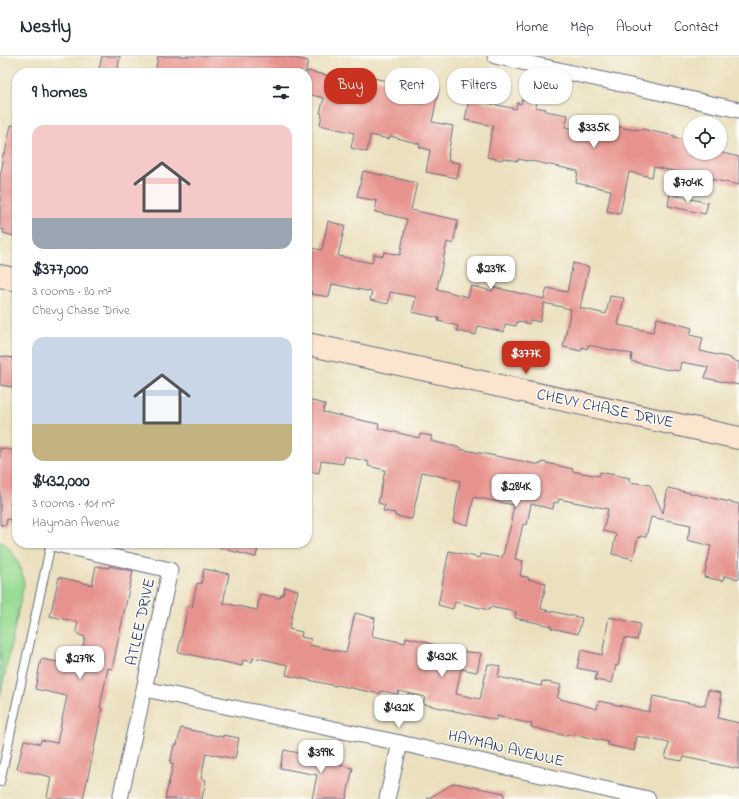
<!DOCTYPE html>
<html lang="en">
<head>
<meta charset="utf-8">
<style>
	body { margin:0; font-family:"Indie Flower",sans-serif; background:#f6f6f7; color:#1f2937; height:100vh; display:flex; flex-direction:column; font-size:15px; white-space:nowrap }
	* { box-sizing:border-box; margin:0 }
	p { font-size:13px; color:#747a83 }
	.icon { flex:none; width:22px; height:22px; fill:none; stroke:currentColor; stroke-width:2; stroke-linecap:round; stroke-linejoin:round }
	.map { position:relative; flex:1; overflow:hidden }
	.sheet { position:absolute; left:12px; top:12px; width:300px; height:480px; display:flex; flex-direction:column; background:#fff; border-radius:16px; box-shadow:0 1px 3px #0004 }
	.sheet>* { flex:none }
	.top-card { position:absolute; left:324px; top:12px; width:355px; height:36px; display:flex; gap:8px }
	.controls { position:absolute; left:683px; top:60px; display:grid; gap:8px }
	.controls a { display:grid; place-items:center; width:44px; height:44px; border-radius:50%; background:#fff; box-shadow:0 1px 3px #0004; font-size:20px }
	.price { position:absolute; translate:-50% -34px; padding:0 9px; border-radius:8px; background:#fff; color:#222; font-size:13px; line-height:26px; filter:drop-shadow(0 1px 2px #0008) }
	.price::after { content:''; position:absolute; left:50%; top:24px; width:12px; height:9px; margin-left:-6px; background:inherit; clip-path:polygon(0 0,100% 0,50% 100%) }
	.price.current { background:#c8321e; color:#fff }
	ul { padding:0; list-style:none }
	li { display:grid; align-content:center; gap:8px; height:212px; padding:0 20px }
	li span { display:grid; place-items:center; height:124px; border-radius:12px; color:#555 }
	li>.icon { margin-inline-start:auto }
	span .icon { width:72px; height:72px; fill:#fffc; stroke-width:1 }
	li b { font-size:17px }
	h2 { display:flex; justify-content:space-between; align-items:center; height:48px; padding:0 20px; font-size:17px }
	.pill { padding:0 14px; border-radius:16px; background:#fff; box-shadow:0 1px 3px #0004; font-size:14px; line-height:36px }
	.pill.current { background:#c8321e; color:#fff }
	header { display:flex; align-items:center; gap:24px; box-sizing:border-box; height:56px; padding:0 20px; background:#fff; border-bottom:1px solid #e0e1e3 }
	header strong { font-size:19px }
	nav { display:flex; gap:22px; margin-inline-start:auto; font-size:14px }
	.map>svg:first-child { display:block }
	.green { fill:#98dc93; stroke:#5a8678 }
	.building { fill:#e7938d }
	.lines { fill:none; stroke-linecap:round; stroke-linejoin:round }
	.service-casing { stroke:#646d80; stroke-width:10 }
	.minor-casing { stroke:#646d80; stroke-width:17 }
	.secondary-casing { stroke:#646d80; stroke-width:24 }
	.service { stroke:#fff; stroke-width:8 }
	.minor { stroke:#fff; stroke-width:15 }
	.secondary { stroke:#fbe5cf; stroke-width:22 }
	.labels { text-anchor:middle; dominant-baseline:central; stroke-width:3; stroke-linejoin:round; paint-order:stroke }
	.street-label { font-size:16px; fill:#1b2f5e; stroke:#fdfcf7 }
</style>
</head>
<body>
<header>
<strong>Nestly</strong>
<nav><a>Home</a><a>Map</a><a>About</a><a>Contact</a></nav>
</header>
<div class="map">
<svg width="739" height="743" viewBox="0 0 739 743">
	<rect width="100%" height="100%" fill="#fdfcf7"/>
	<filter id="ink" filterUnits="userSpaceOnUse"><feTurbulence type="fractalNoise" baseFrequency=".025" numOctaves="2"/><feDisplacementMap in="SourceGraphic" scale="8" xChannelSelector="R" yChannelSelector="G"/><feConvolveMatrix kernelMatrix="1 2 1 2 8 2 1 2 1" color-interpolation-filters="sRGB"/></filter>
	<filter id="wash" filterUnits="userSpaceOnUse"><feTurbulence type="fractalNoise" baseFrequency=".012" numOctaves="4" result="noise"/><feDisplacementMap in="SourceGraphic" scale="16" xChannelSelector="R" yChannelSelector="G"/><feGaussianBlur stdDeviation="0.9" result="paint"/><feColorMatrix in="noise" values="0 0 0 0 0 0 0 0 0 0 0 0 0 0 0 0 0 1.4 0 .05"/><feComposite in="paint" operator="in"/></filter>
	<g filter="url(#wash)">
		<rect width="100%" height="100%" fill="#ebe0be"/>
		<!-- green -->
		<path class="green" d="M0,485C16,496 21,510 24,528L0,640Z"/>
		<g id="blocks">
			<!-- building -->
			<g class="building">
				<polygon points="102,0 120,0 117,17 98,17"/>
				<polygon points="158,0 285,0 308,5 305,17 155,17"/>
				<polygon points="351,13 365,16 364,20 414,31 415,28 439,33 432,66 453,70 448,99 449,99 448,105 460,107 457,122 426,116 430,94 419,91 420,88 390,80 389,83 370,79 367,96 351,92 354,77 320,69 322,58 320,57 324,42 307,38 307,15 349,24"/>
				<polygon points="469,43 516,53 517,47 521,48 522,43 536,46 535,51 546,53 545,55 568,59 565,71 594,77 595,73 603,74 605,68 634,74 635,73 641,74 641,73 675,80 674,82 685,84 684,86 690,87 690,97 723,97 739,101 739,129 654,111 652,121 629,116 620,158 607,155 611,134 576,127 578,115 527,104 527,105 519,103 518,105 503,102 502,104 487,101 493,70 465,64"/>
				<polygon points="11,69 17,70 17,181 3,177 4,174 0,173 0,120 3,106 2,104 3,98 5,97"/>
				<polygon points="363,115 417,127 411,154 458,164 453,188 447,186 437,233 468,241 471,230 492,235 493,231 544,243 547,232 567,236 573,207 589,211 580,252 606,258 610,240 624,242 618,269 653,276 657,262 692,272 690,279 703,282 700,295 731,302 731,304 739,306 739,329 705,322 708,311 681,306 679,315 668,313 668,314 631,305 632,298 588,289 587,293 582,291 581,295 563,291 571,253 544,247 540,266 530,264 529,268 518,265 516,270 505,268 504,276 478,270 476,279 457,275 458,270 438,265 439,262 412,256 416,241 390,236 388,248 370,244 372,236 332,228 329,241 311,238 312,236 307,235 307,191 322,194 328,165 345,170 338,200 372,207 374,198 383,200 384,196 400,199 407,163 375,156 377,145 357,141"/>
				<polygon points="670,138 708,147 705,158 668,150"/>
				<polygon points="0,300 14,302 17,306 17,332 0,329"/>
				<polygon points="307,344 325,348 323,356 379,368 378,372 419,382 420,378 432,380 431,385 461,392 460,393 536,408 542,408 542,406 573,413 572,415 599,420 600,416 630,422 629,426 650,429 663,457 668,432 739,448 739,523 724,520 723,525 704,521 711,490 687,484 691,469 651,461 646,481 640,480 640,482 638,481 633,503 612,498 616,478 603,475 608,453 559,443 558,447 554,446 553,453 531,448 527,469 523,468 515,503 523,505 520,520 528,521 528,523 546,527 541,553 582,562 578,578 551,572 551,570 515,562 516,556 490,551 489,554 455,546 453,553 438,549 449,495 480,502 481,498 502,502 512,465 511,465 514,449 474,441 468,469 453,466 460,425 422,416 412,463 395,460 395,457 383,455 385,449 378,447 385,414 368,410 369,406 345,400 343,408 321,405 319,417 307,415"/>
				<polygon points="0,392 17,395 17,417 10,450 17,451 17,465 7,463 6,469 0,469"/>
				<polygon points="219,487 259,487 256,501 219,492"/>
				<polygon points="96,510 109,512 109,510 133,515 112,613 108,612 100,651 102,652 96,683 83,743 56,743 47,741 51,721 17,713 24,684 40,688 41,684 57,687 67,640 35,633 41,603 79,610 85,581 79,579 76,575 78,566 50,560 59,521 92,529"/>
				<polygon points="204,513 229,518 223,547 257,554 260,538 280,542 281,539 283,539 285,531 298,534 289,573 302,576 301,581 311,583 310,589 346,597 355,557 375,562 372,580 405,587 406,581 427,586 427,587 466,596 481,597 477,616 461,613 456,638 480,643 488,608 500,610 498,621 541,630 542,625 561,629 557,642 597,653 599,645 649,656 653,640 705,650 708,634 721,637 720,643 722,643 718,662 739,667 739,713 684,701 682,705 665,702 669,687 637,680 634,695 608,689 608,686 574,678 574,680 567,678 566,680 531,671 532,668 497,660 496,664 423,648 425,641 399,635 398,638 381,635 380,638 337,629 336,630 286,619 288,609 258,602 258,603 253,602 252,606 243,604 242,610 178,596 188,550 192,551 197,527 201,528"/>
				<polygon points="609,561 640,568 637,584 624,582 618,610 616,609 612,627 595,624 597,616 577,612 581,594 602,599"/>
				<polygon points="181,672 223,681 223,679 239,682 235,703 206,697 201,723 206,724 202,743 165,743 173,708 170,707 174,689 177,689"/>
				<polygon points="284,694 330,703 329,705 335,706 334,708 353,712 346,743 312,743 317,719 280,712"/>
				<polygon points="454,727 504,737 504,743 427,743"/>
			</g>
		</g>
	</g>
	<g filter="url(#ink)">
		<use href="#blocks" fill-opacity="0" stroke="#646d80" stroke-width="1"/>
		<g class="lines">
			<!-- service casing -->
			<g class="service-casing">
				<polyline id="service" points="0,726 51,487"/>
			</g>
			<!-- minor casing -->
			<g class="minor-casing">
				<g id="minor">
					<polyline points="495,0 739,54"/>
					<polyline points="52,487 170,514 120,743"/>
					<polyline points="145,633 400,687 648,743"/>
					<polyline points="387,743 400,687"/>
				</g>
			</g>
			<!-- secondary casing -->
			<g class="secondary-casing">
				<g id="secondary">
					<polyline points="0,220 17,224"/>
					<polyline points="307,288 739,382"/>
				</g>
			</g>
			<!-- service -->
			<use href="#service" class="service"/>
			<!-- minor -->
			<use href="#minor" class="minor"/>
			<!-- secondary -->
			<use href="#secondary" class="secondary"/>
		</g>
	</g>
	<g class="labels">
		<!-- street labels -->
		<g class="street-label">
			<text transform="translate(605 353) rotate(12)">CHEVY CHASE DRIVE</text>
			<text transform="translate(141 566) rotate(-78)">ATLEE DRIVE</text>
			<text transform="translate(506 693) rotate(13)">HAYMAN AVENUE</text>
		</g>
	</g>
</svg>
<div class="controls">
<a><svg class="icon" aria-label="locate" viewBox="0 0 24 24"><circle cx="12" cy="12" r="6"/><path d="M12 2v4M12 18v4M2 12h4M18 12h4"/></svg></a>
</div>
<b class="price" style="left:594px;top:93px">$335K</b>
<b class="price" style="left:688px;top:148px">$704K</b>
<b class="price" style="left:491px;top:234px">$239K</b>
<b class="price current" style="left:526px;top:319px">$377K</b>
<b class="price" style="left:516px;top:452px">$284K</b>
<b class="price" style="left:442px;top:622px">$432K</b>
<b class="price" style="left:80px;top:624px">$279K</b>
<b class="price" style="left:399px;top:673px">$432K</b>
<b class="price" style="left:321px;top:718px">$399K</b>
<div class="top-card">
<a class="pill current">Buy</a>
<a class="pill">Rent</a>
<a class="pill">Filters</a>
<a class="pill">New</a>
</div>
<section class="sheet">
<h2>9 homes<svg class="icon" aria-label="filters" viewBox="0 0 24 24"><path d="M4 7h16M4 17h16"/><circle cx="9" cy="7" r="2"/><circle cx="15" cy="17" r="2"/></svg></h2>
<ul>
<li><span style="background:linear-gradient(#f6c9c9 75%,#9aa5b1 0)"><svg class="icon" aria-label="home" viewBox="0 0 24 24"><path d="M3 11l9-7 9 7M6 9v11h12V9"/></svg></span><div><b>$377,000</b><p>3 rooms · 80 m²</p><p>Chevy Chase Drive</p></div></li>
<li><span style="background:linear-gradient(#c9d6e8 70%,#c2b280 0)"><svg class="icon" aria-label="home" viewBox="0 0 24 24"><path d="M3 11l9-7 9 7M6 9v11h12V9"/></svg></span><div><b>$432,000</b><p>3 rooms · 101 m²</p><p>Hayman Avenue</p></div></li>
</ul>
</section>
</div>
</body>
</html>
